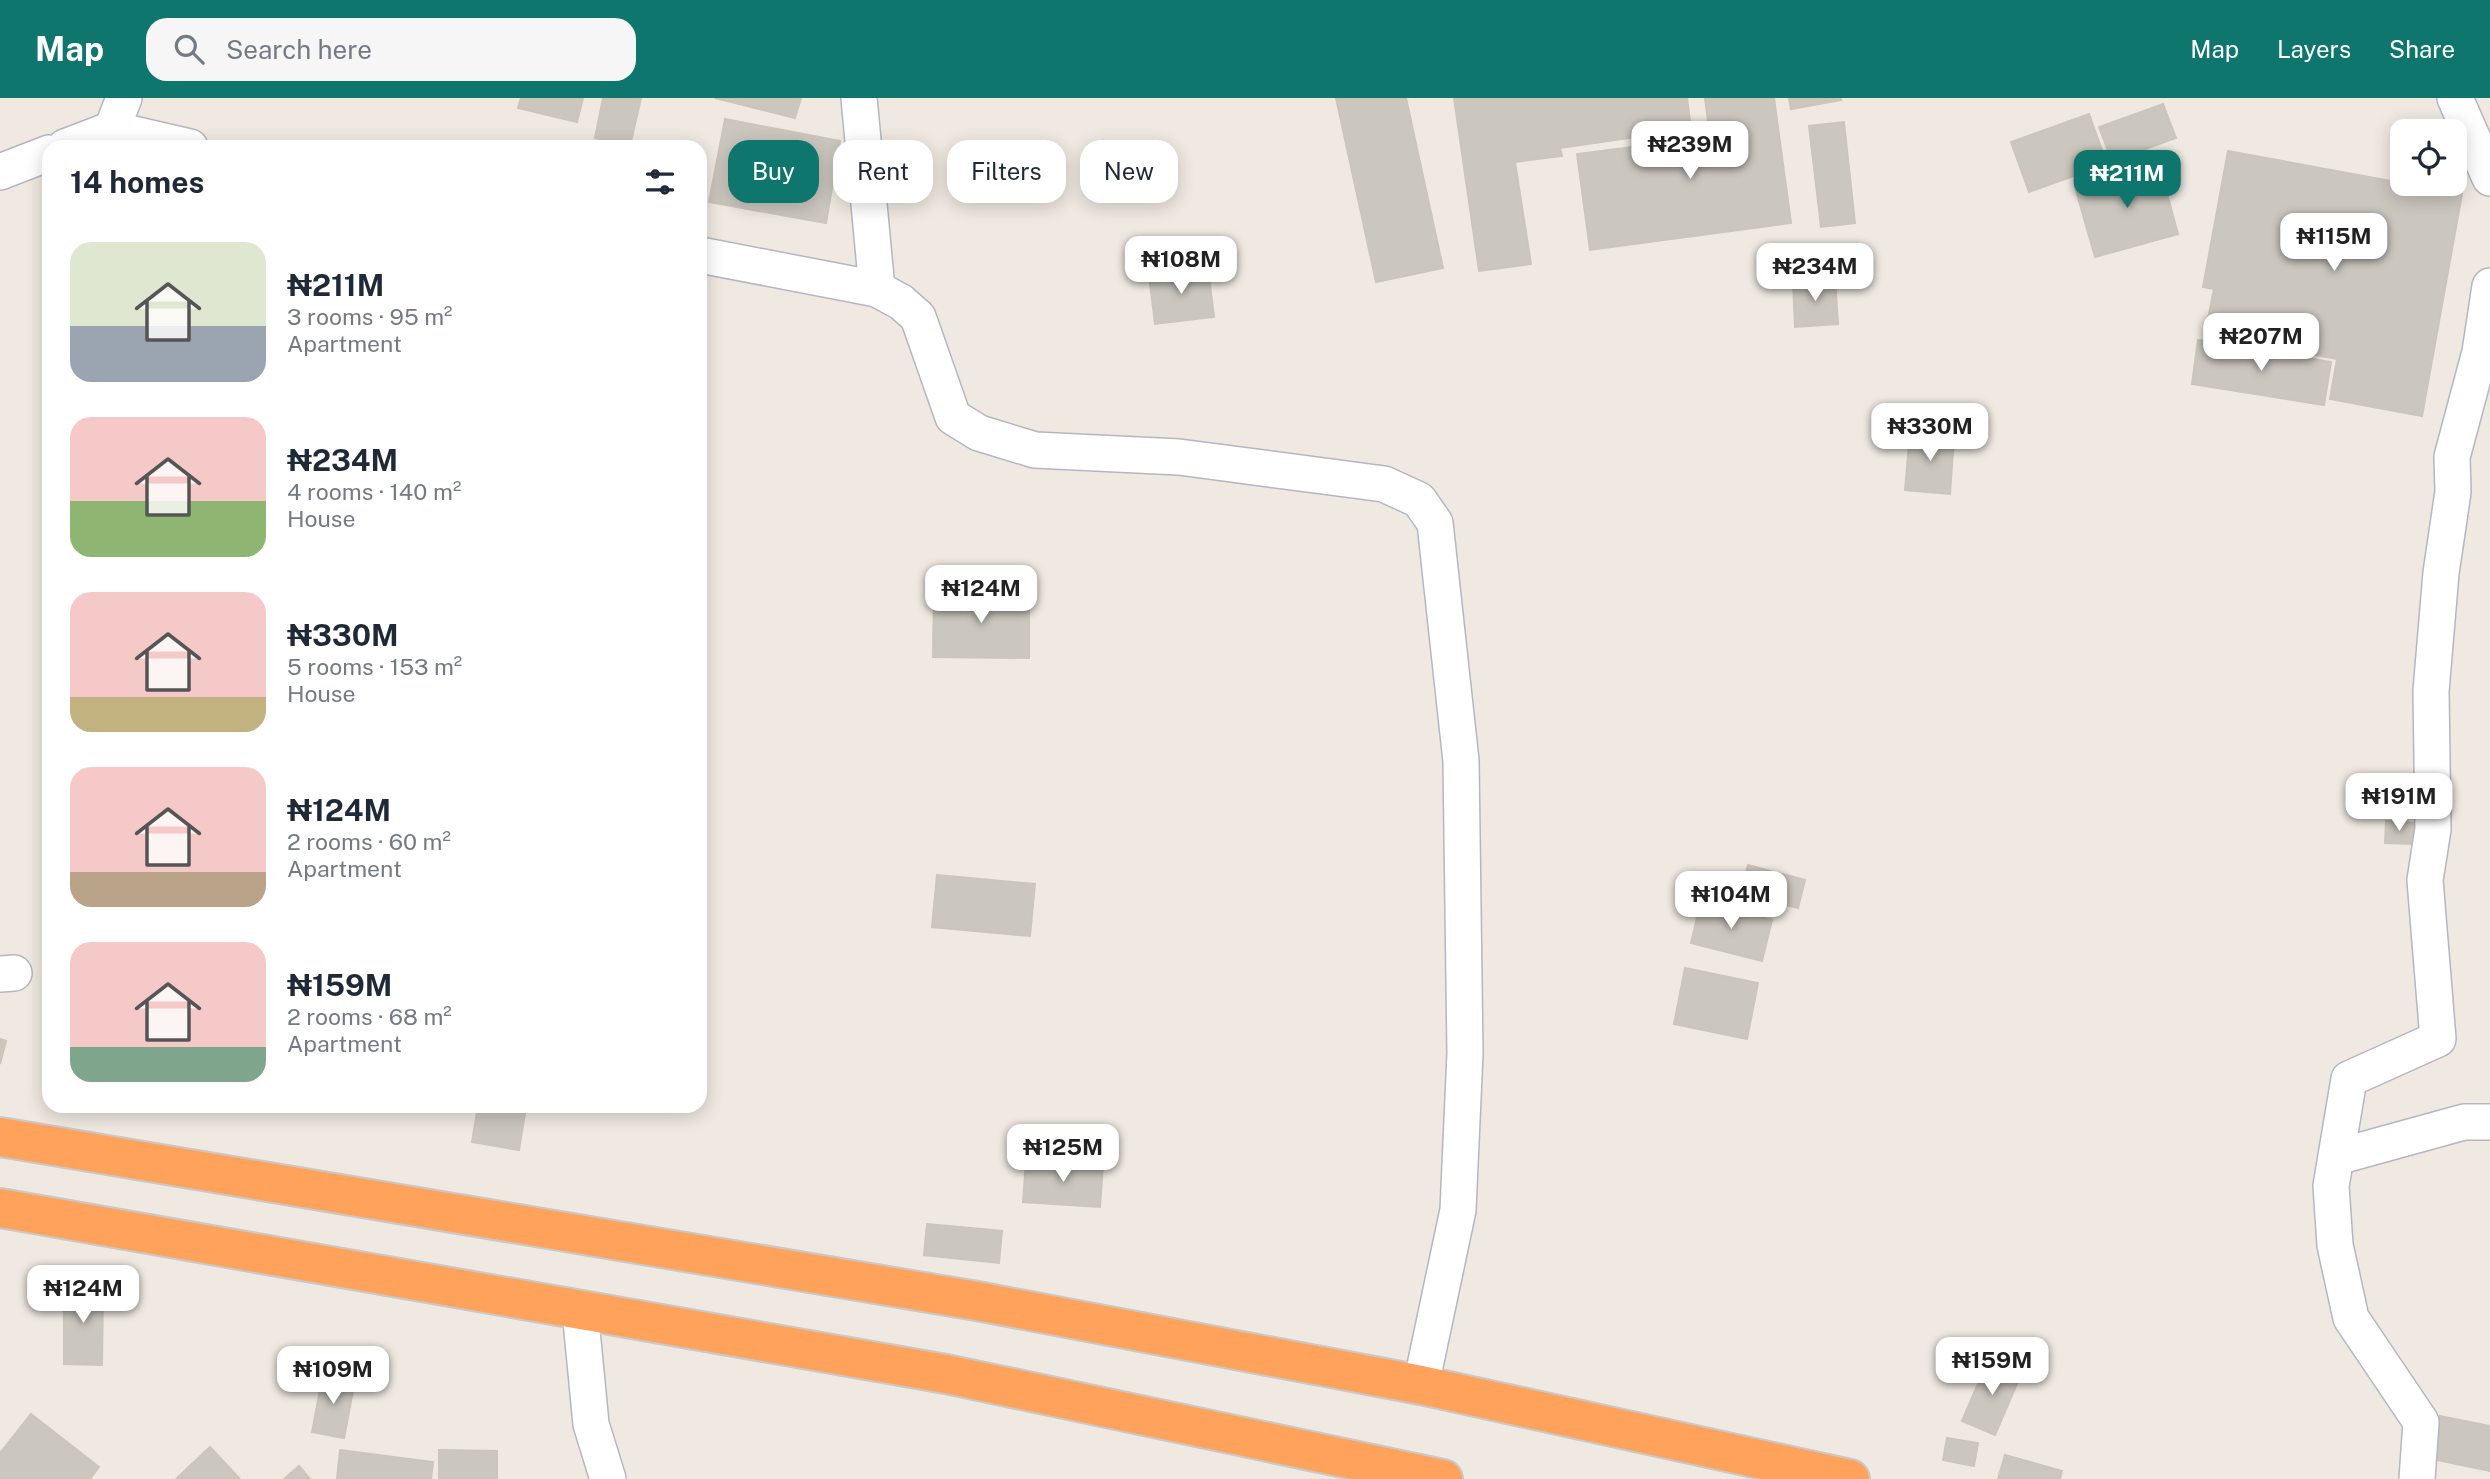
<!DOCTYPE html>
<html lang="en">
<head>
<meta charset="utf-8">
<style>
	body { margin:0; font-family:"Public Sans",sans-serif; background:#f6f6f7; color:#1f2937; height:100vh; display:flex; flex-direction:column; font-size:26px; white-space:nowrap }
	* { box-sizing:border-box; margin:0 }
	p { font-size:23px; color:#747a83 }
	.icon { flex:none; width:38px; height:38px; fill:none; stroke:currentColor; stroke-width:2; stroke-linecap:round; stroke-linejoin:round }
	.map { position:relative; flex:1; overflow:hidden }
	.drawer { position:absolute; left:42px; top:42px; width:665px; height:973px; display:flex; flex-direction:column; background:#fff; border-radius:21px; box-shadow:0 4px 18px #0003 }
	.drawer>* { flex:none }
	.banner { position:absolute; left:728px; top:42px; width:665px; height:63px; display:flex; gap:14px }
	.tools { position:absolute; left:2390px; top:21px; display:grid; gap:14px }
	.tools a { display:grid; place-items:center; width:77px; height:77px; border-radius:14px; background:#fff; box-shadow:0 4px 18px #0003; font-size:35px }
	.price { position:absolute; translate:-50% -60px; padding:0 16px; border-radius:14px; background:#fff; color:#222; font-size:23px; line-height:46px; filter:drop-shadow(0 2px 4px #0008) }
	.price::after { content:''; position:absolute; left:50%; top:42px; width:21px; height:16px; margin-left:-10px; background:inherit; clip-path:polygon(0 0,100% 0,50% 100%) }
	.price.current { background:#0f766e; color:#fff }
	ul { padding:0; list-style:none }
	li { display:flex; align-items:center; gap:21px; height:175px; padding:0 28px }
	li span { display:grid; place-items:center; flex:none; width:196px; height:140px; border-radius:21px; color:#555 }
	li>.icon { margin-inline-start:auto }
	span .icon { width:84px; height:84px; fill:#fffc; stroke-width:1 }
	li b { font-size:30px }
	h2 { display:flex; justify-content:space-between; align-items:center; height:84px; padding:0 28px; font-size:30px }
	.chip { padding:0 24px; border-radius:21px; background:#fff; box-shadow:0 4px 18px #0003; font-size:24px; line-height:63px }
	.chip.current { background:#0f766e; color:#fff }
	header { display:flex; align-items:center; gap:42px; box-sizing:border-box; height:98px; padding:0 35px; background:#0f766e; color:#fff }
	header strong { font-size:33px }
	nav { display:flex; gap:38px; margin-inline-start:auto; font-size:24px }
	.search { width:490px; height:63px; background:#f6f6f7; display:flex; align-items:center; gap:18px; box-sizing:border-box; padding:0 24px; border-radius:21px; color:#747a83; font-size:26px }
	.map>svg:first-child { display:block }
	.building { fill:#cbc7bf; stroke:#cbc5ba; stroke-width:2 }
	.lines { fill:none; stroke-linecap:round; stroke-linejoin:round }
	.street-casing { stroke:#b4b7c1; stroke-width:38 }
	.highway-casing { stroke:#c9c9c9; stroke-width:42 }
	.street { stroke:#fff; stroke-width:35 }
	.highway { stroke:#ffa35c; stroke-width:38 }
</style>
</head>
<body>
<header>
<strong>Map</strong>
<div class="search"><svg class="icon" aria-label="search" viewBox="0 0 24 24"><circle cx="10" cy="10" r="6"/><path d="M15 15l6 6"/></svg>Search here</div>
<nav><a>Map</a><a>Layers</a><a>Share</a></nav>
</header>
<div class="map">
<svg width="2490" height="1381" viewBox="0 0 2490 1381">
	<rect width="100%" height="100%" fill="#efe9e1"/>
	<!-- building -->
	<g class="building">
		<polygon points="521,0 583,0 577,24 518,10"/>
		<polygon points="603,0 641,0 630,48 595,40"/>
		<polygon points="715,0 801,0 795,20"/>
		<polygon points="1336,0 1406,0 1443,170 1376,184"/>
		<polygon points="1454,0 1687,0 1691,31 1560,50 1562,58 1515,64 1531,166 1479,173"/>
		<polygon points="1705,0 1774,0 1791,125 1590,152 1577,56 1710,39"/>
		<polygon points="1789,0 1840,0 1841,2 1791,11"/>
		<polygon points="2163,6 2176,40 2112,63 2099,29"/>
		<polygon points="2089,16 2107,66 2029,94 2011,44"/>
		<polygon points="725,21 840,43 826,125 709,104"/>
		<polygon points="1844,24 1855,125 1821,129 1809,28"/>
		<polygon points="2228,53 2462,96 2422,318 2330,301 2337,261 2205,236 2214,191 2203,189"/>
		<polygon points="2159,66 2178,136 2095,159 2075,89"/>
		<polygon points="1208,171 1214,219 1155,226 1149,177"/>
		<polygon points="1835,181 1838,226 1795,229 1793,183"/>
		<polygon points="2198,242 2331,264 2324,307 2192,286"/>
		<polygon points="1910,334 1954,339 1950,396 1905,392"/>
		<polygon points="934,493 1029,494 1029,560 933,559"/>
		<polygon points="2386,723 2414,725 2413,746 2385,745"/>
		<polygon points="1748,767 1805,782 1798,810 1740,796"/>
		<polygon points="937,777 1035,786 1030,838 932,829"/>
		<polygon points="1701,803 1772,822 1762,863 1691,845"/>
		<polygon points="1685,870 1758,885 1747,941 1674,926"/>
		<polygon points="0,941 6,943 0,966"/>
		<polygon points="478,1008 525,1015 519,1052 472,1044"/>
		<polygon points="1026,1062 1103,1067 1100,1109 1023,1104"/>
		<polygon points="927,1126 1002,1133 999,1165 924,1157"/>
		<polygon points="64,1188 103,1189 102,1267 64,1266"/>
		<polygon points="1989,1260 2022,1274 1995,1337 1962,1323"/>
		<polygon points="323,1276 355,1282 344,1340 312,1334"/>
		<polygon points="31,1316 99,1369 90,1381 0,1381 0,1355"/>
		<polygon points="2440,1318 2490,1328 2490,1373 2432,1361"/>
		<polygon points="1947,1340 1978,1345 1974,1368 1943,1362"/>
		<polygon points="210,1349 240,1381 176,1381"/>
		<polygon points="340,1352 433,1364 431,1381 337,1381"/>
		<polygon points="439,1352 497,1353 497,1381 439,1381"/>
		<polygon points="2005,1357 2062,1373 2060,1381 1998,1381"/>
		<polygon points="299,1368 310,1381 284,1381"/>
	</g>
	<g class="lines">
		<!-- street casing -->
		<g class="street-casing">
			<g id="street">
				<polyline points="859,0 877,191"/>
				<polyline points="2455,0 2490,80"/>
				<polyline points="112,31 124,0"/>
				<polyline points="65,49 112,31 190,49"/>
				<polyline points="0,74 49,55"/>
				<polyline points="700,157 877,191 901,204 918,219 953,319 979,335 1035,352 1179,359 1384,386 1419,402 1435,425 1461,663 1465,955 1458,1112 1421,1287"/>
				<polyline points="0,876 14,875"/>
				<polyline points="2337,1059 2464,1024 2490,1024"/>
				<polyline points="580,1212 591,1326 608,1381"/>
				<polyline points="2417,1381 2421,1324 2351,1220 2335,1147 2331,1088 2349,981 2438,941 2425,782 2433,731 2431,593 2441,475 2453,394 2452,359 2480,254 2490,188"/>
			</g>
		</g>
		<!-- highway casing -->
		<g class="highway-casing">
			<g id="highway">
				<polyline points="0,1039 977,1203 1421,1287 1850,1381"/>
				<polyline points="0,1110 946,1276 1443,1381"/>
			</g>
		</g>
		<!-- street -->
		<use href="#street" class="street"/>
		<!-- highway -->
		<use href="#highway" class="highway"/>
	</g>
</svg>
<div class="tools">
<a><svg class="icon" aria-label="locate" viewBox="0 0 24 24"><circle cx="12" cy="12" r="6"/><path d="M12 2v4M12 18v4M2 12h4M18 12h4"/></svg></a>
</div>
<b class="price" style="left:1690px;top:83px">₦239M</b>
<b class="price current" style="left:2127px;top:112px">₦211M</b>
<b class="price" style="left:2334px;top:175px">₦115M</b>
<b class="price" style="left:1181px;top:198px">₦108M</b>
<b class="price" style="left:1815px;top:205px">₦234M</b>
<b class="price" style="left:2261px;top:275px">₦207M</b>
<b class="price" style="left:1930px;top:365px">₦330M</b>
<b class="price" style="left:981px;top:527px">₦124M</b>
<b class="price" style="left:2399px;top:735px">₦191M</b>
<b class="price" style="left:1731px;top:833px">₦104M</b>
<b class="price" style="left:1063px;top:1086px">₦125M</b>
<b class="price" style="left:83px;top:1227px">₦124M</b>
<b class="price" style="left:1992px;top:1299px">₦159M</b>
<b class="price" style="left:333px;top:1308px">₦109M</b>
<div class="banner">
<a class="chip current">Buy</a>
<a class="chip">Rent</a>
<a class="chip">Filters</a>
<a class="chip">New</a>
</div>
<section class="drawer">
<h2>14 homes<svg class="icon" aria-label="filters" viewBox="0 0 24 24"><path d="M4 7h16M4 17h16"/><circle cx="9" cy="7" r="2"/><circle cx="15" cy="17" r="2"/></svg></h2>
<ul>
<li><span style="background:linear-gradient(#dfe7d0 60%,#9aa5b1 0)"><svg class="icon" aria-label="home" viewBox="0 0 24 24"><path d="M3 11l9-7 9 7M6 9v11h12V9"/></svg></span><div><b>₦211M</b><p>3 rooms · 95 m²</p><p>Apartment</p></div></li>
<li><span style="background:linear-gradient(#f6c9c9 60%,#8fb573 0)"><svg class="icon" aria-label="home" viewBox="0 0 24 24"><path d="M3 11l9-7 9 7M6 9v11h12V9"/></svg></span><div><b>₦234M</b><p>4 rooms · 140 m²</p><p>House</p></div></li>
<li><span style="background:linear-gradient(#f6c9c9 75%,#c2b280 0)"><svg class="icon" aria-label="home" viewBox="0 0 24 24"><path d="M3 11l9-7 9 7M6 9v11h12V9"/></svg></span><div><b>₦330M</b><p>5 rooms · 153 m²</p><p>House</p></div></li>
<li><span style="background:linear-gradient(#f6c9c9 75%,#b9a48a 0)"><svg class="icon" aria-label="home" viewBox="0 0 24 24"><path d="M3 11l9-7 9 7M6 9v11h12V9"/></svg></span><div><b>₦124M</b><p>2 rooms · 60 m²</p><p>Apartment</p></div></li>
<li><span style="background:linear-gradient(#f6c9c9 75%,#7fa58c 0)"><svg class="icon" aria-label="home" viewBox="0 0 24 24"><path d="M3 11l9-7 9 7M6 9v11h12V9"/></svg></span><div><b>₦159M</b><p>2 rooms · 68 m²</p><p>Apartment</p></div></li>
</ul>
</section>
</div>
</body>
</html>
